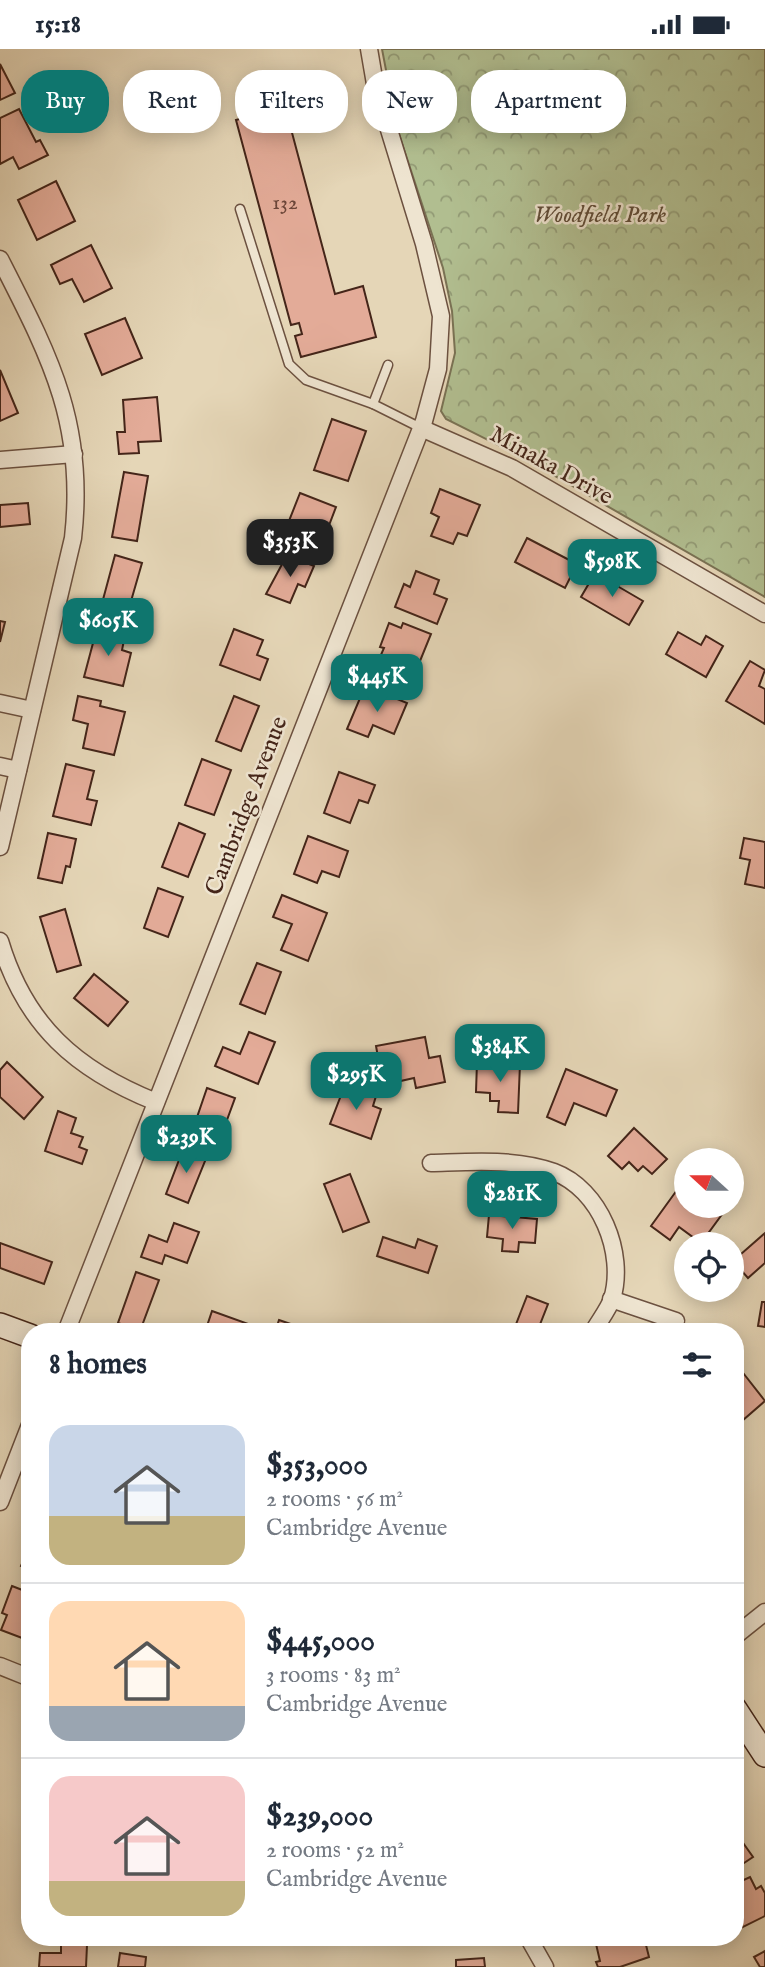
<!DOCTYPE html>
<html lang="en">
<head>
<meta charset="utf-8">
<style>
	body { margin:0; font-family:"IM FELL English",serif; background:#f6f6f7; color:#1f2937; height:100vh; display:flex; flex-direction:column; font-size:26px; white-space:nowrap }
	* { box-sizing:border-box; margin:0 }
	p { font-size:23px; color:#747a83 }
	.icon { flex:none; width:38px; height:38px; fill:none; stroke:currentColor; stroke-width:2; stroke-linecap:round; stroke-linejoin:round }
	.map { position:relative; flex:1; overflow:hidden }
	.panel { position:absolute; left:21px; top:1274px; width:723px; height:623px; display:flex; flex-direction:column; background:#fff; border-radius:28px; box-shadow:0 4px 18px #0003 }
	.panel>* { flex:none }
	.hud { position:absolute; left:21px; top:21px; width:724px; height:63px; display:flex; gap:14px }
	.needle { width:46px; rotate:291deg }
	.buttons { position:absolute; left:674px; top:1099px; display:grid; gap:14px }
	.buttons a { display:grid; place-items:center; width:70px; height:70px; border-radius:50%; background:#fff; box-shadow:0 4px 18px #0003; font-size:35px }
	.price { position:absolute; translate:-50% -60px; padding:0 16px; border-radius:14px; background:#0f766e; color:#fff; font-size:23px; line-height:46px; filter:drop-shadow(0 2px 4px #0008) }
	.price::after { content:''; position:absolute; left:50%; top:42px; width:21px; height:16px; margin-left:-10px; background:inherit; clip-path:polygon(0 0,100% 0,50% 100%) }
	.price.active { background:#222; color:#fff }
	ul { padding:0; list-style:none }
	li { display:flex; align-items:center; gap:21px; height:175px; padding:0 28px }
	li+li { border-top:2px solid #e0e1e3 }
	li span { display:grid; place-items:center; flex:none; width:196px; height:140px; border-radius:21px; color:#555 }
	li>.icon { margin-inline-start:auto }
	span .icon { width:84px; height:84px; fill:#fffc; stroke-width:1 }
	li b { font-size:30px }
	h2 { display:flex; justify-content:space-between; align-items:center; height:84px; padding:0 28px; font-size:30px }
	.tag { padding:0 24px; border-radius:28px; background:#fff; box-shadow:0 4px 18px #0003; font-size:24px; line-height:63px }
	.tag.active { background:#0f766e; color:#fff }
	.status { display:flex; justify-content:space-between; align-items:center; height:49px; padding:0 35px; background:#fff; direction:ltr }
	.status svg { height:19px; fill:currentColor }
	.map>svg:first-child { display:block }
	.park { fill:url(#park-crowns); stroke:#7a7254; stroke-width:2 }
	.building { fill:#e3ab98; stroke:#442519; stroke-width:2 }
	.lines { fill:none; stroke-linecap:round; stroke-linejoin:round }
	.lane-casing { stroke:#6c5140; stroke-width:11 }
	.street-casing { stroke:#6c5140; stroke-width:19 }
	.secondary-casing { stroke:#442519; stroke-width:26 }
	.lane { stroke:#eee4d0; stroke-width:8 }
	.street { stroke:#eee4d0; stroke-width:16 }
	.secondary { stroke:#eee4d0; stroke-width:23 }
	.labels { text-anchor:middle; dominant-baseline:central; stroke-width:5; stroke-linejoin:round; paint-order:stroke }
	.number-label { font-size:21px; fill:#6c4639 }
	.park-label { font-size:24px; font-style:italic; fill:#5f4b37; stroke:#eee4d0 }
	.street-label { font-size:24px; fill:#442519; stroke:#eee4d0 }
</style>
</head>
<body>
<div class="status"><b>15:18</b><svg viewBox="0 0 49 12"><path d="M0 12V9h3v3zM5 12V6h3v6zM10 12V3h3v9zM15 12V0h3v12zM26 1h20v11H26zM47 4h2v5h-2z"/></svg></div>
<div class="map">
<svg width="765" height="1918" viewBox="0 0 765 1918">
	<defs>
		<pattern id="park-crowns" width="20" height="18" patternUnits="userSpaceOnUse" patternTransform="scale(1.75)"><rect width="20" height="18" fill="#b1be90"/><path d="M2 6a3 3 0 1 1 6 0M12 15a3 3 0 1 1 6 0" fill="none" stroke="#929a75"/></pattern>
	</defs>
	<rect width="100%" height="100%" fill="#e5d6b7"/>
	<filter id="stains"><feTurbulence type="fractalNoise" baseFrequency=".00286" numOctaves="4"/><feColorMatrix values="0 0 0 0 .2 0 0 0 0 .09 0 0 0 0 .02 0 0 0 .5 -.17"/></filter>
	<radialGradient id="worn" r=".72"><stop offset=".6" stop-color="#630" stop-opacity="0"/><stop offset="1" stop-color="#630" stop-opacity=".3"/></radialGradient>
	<!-- park -->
	<polygon class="park" points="382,0 765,0 765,548 522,408 446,370 441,362 455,304 452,262 443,219 397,79"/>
	<!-- building -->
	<g class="building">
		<polygon points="0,15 15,44 0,51"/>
		<polygon points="303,53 306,67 299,69 297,62 287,65 335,245 363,237 376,288 301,308 295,287 302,285 299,274 291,276 236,71"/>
		<polygon points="19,60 36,93 40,91 48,106 19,120 13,108 0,115 0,69"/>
		<polygon points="56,132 75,172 37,191 18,151"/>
		<polygon points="91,196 112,239 84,253 72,230 60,235 51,216"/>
		<polygon points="125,269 142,309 102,326 85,285"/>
		<polygon points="0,321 18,364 0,372"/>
		<polygon points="157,348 161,392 138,393 139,404 119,405 117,383 125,383 123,351"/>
		<polygon points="332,370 366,382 348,432 314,421"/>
		<polygon points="124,423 148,427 137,492 112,488"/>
		<polygon points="440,440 480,456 467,487 458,484 453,495 431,487 439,468 431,464"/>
		<polygon points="300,444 336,458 328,479 318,475 313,487 287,477"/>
		<polygon points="28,454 30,475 0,478 0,456"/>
		<polygon points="527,489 577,515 565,539 515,513"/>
		<polygon points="115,506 142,514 127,566 101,558"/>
		<polygon points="287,506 314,517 305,538 298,535 290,554 266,545"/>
		<polygon points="416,522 439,531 434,545 447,550 437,575 395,558 404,535 410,538"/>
		<polygon points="595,524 643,552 629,576 581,548"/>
		<polygon points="0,572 5,573 0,593"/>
		<polygon points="389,574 401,579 403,574 431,585 418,617 403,611 399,624 377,615 384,599 380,598"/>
		<polygon points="97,579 125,586 122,601 131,604 123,637 84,628"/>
		<polygon points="234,580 263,591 257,606 268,610 260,631 220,616"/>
		<polygon points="678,583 701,596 706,587 723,597 706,628 666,605"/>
		<polygon points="750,612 765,621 759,637 765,640 765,675 726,652"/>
		<polygon points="363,642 376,647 378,642 407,654 394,685 373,676 368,688 347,680"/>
		<polygon points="78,647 101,652 100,657 125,663 114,706 83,699 88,675 73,671"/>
		<polygon points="234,647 259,657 241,702 216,692"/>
		<polygon points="202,710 231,721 214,766 185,756"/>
		<polygon points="66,715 94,722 87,750 97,752 91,776 53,767"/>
		<polygon points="339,723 375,736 368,754 359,751 350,774 324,764"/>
		<polygon points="179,774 205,785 188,828 162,818"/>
		<polygon points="48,784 76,790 70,818 66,817 62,834 38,829"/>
		<polygon points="308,787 348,802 339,828 322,822 317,834 294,825"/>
		<polygon points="744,789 765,793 765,839 745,835 750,811 740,809"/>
		<polygon points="158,839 183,848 168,888 144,879"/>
		<polygon points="282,846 327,864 308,912 281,901 292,875 273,868"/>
		<polygon points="65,860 81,916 57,923 40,868"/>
		<polygon points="257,914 281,923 265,965 240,955"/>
		<polygon points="94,925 128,953 108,977 74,949"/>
		<polygon points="249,983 275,993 258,1035 215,1017 223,998 240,1005"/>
		<polygon points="425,988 429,1009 440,1007 445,1033 416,1039 414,1029 383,1036 376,997"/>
		<polygon points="7,1013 43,1048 24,1070 0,1048 0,1021"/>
		<polygon points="477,1013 520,1015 518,1064 498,1063 499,1052 490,1052 490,1044 476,1043"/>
		<polygon points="566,1020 617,1041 606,1067 574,1054 565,1076 547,1068"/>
		<polygon points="345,1036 376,1047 373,1057 381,1060 371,1090 330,1075"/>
		<polygon points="207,1039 235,1049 220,1090 193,1080"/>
		<polygon points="58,1062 76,1069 71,1084 83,1088 79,1098 87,1101 82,1115 45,1102"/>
		<polygon points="634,1079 667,1110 652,1125 643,1117 638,1122 629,1113 622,1120 608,1107"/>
		<polygon points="184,1098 207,1107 188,1154 166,1145"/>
		<polygon points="350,1125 369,1173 343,1183 324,1135"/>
		<polygon points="677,1141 686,1147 686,1157 713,1157 723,1164 701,1194 679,1178 670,1191 651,1177"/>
		<polygon points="489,1166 537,1170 535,1194 519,1193 518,1203 502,1202 503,1190 487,1188"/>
		<polygon points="174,1174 199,1183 187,1214 165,1206 162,1215 141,1208 149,1186 167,1193"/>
		<polygon points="765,1184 765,1214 748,1229 733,1212"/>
		<polygon points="383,1188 415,1199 418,1190 437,1197 428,1224 377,1207"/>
		<polygon points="0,1194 52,1213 44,1235 0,1219"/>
		<polygon points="136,1223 159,1231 140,1282 118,1274"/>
		<polygon points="527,1247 548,1255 537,1283 513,1283"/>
		<polygon points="762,1253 765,1253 765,1278 758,1277"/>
		<polygon points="212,1262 254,1277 252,1283 205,1283"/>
		<polygon points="279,1271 302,1279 301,1283 275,1283"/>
		<polygon points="740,1320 765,1352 735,1378 735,1324"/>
		<polygon points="30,1496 30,1521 21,1517"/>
		<polygon points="12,1537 30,1544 30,1592 1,1581 7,1566 2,1564"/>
		<polygon points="741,1791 753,1808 735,1820 735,1795"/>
		<polygon points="750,1828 756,1840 761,1837 765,1844 765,1867 735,1882 735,1835"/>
		<polygon points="618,1888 644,1888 649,1908 620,1918 598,1918 596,1913 600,1912 596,1895"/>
		<polygon points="61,1895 87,1896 86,1918 39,1918 40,1904 61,1904"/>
		<polygon points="765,1902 765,1918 760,1918 754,1908"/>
		<polygon points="120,1904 146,1908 145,1918 118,1918"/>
		<polygon points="484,1909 485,1918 456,1918 456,1911"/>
	</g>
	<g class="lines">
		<!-- lane casing -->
		<g class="lane-casing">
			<g id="lane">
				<polyline points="240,160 289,315 306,331 373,355 421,379"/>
				<polyline points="373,355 388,316"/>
			</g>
		</g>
		<!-- street casing -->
		<g class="street-casing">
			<g id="street">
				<path d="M0,210C50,308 86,375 73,489L0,798"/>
				<polyline points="421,379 512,419 765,565"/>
				<polyline points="0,411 74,405"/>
				<polyline points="0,654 32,661"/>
				<polyline points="0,717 18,721"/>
				<path d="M0,892C25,976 76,1021 156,1053"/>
				<path d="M431,1114C470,1113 516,1109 554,1123C600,1140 626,1204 612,1250C608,1261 599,1272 593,1283"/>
				<polyline points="611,1250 676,1272"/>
				<polyline points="66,1283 424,372 438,320 441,267 424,195 375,35 369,0"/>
				<polyline points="0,1453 30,1376"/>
				<polyline points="735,1587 765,1563"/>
				<polyline points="0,1617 30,1629"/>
				<polyline points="528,1888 545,1918"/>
			</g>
		</g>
		<!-- secondary casing -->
		<g class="secondary-casing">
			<g id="secondary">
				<polyline points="0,1276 30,1287"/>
				<polyline points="735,1660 765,1706"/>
			</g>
		</g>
		<!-- lane -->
		<use href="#lane" class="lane"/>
		<!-- street -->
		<use href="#street" class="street"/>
		<!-- secondary -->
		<use href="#secondary" class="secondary"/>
	</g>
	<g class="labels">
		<!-- number labels -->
		<g class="number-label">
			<text x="285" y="154">132</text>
		</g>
		<!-- park labels -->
		<g class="park-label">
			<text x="600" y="166">Woodfield Park</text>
		</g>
		<!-- street labels -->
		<g class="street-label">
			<text transform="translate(551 417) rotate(29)">Minaka Drive</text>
			<text transform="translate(247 757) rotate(-69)">Cambridge Avenue</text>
		</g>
	</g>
	<rect width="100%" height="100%" filter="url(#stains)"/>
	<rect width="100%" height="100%" fill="url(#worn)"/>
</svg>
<div class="buttons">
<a><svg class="needle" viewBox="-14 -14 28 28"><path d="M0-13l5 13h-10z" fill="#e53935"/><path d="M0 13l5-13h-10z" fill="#747a83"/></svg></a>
<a><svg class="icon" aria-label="locate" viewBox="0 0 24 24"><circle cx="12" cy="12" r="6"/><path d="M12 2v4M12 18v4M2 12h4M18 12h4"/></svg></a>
</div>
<b class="price active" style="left:290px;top:530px">$353K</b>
<b class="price" style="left:612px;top:550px">$598K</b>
<b class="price" style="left:108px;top:609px">$605K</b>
<b class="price" style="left:377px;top:665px">$445K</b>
<b class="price" style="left:500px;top:1035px">$384K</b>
<b class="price" style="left:356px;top:1063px">$295K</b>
<b class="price" style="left:186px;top:1126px">$239K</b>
<b class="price" style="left:512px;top:1182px">$281K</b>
<div class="hud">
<a class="tag active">Buy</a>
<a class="tag">Rent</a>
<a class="tag">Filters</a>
<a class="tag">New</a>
<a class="tag">Apartment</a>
</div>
<section class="panel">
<h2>8 homes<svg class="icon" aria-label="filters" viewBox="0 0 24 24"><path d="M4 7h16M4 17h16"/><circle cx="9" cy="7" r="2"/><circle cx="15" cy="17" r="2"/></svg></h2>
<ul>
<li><span style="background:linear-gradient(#c9d6e8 65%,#c2b280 0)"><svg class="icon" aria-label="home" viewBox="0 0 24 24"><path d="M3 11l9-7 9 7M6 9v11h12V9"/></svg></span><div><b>$353,000</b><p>2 rooms · 56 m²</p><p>Cambridge Avenue</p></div></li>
<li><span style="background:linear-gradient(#ffd9b3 75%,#9aa5b1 0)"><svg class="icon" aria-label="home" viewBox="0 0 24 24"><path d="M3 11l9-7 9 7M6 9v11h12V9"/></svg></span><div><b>$445,000</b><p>3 rooms · 83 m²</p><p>Cambridge Avenue</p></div></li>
<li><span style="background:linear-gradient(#f6c9c9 75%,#c2b280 0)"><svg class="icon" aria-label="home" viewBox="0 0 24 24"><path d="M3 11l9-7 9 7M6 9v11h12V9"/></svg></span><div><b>$239,000</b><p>2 rooms · 52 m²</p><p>Cambridge Avenue</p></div></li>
</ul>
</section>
</div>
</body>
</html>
